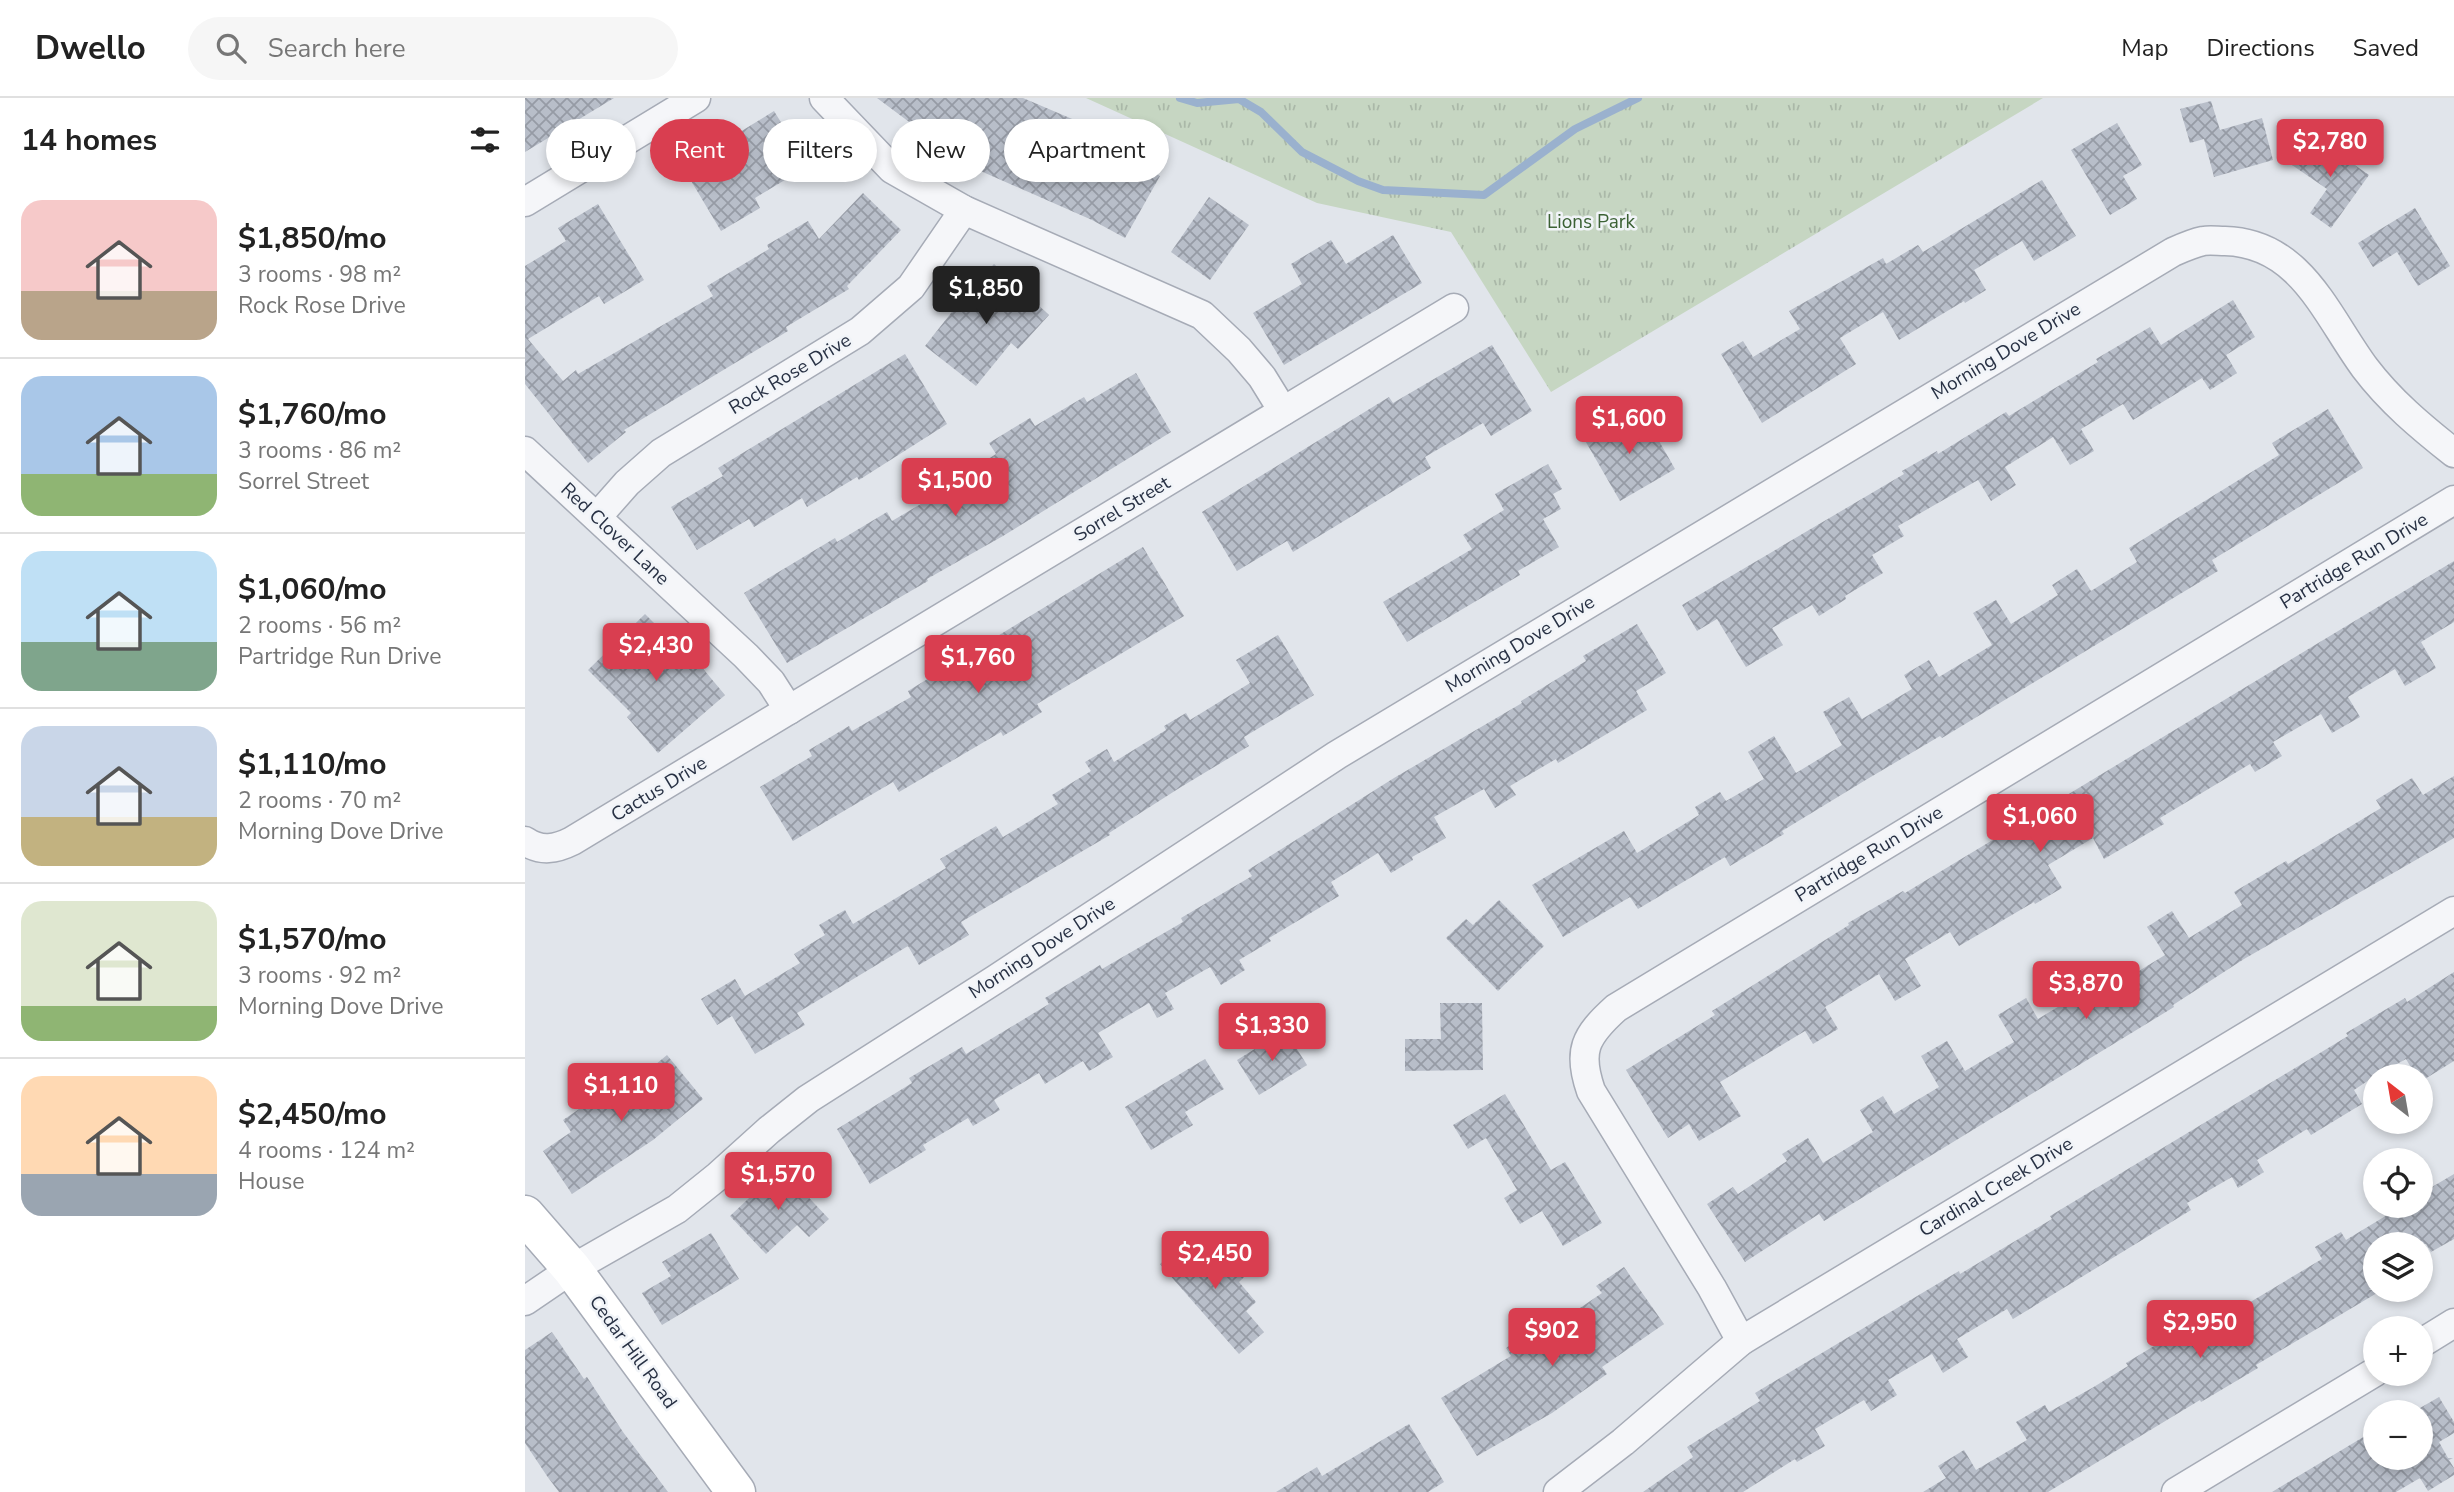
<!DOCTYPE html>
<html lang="en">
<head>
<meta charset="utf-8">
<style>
	body { margin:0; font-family:"Nunito Sans",sans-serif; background:#f6f6f6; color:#222; height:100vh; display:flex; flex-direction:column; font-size:26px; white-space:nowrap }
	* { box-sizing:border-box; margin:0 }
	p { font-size:23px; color:#767676 }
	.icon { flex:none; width:38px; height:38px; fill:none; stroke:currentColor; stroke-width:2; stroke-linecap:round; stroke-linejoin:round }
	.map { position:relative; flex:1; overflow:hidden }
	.side { display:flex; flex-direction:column; background:#fff; width:525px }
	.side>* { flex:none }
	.guide { position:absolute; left:21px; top:21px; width:665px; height:63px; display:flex; gap:14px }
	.needle { width:46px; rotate:329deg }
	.tools { position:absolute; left:1838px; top:966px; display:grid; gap:14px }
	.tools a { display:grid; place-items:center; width:70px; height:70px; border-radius:50%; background:#fff; box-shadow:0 4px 10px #0003; font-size:35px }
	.price { position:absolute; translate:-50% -60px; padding:0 16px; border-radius:7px; background:#d93e50; color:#fff; font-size:23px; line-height:46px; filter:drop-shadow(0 2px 4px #0008) }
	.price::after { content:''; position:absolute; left:50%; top:42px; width:21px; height:16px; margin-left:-10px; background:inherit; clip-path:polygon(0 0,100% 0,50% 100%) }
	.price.selected { background:#222; color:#fff }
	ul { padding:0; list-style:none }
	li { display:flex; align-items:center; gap:21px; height:175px; padding:0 21px }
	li+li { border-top:2px solid #e0e0e0 }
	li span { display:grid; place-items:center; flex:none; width:196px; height:140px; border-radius:21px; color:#555 }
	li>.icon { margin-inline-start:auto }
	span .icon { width:84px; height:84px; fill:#fffc; stroke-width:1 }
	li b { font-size:30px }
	h2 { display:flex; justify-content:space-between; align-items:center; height:84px; padding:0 21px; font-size:30px }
	.tag { padding:0 24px; border-radius:32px; background:#fff; box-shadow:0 4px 10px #0003; font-size:24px; line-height:63px }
	.tag.selected { background:#d93e50; color:#fff }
	header { display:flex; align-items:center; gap:42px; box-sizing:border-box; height:98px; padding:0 35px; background:#fff; border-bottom:2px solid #e0e0e0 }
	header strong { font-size:33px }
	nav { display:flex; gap:38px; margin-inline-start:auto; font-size:24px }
	.search { width:490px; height:63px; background:#f6f6f6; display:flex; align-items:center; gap:18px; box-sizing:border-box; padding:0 24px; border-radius:38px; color:#767676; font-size:26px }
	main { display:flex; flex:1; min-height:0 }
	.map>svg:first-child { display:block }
	.park { fill:url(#park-tufts) }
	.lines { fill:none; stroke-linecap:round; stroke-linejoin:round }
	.stream { stroke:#9ab1ce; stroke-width:8 }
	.building { fill:url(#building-cross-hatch) }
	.street-casing { stroke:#a6abb6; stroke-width:31 }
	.secondary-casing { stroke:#a6abb6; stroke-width:41 }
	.street { stroke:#f5f6f9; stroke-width:28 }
	.secondary { stroke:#fff; stroke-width:38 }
	.labels { text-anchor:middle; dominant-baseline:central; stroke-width:5; stroke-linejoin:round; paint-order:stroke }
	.park-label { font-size:19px; fill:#3b6134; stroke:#f1f4f8 }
	.street-label { font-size:19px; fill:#283144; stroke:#f1f4f8 }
</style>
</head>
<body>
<header>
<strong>Dwello</strong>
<div class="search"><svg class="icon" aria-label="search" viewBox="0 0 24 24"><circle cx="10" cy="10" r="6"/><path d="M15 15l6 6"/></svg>Search here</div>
<nav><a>Map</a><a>Directions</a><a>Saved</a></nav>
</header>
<main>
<section class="side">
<h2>14 homes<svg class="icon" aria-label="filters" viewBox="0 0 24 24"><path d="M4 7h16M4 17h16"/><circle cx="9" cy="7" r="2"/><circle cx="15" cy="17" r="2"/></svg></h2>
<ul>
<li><span style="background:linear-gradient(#f6c9c9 65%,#b9a48a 0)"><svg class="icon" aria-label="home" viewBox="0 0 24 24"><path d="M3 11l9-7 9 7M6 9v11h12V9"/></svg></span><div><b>$1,850/mo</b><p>3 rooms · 98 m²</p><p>Rock Rose Drive</p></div></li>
<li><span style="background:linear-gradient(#a9c7e8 70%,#8fb573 0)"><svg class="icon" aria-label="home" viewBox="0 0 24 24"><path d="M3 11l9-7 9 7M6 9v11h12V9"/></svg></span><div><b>$1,760/mo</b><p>3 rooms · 86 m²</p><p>Sorrel Street</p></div></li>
<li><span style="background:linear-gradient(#bfe0f5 65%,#7fa58c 0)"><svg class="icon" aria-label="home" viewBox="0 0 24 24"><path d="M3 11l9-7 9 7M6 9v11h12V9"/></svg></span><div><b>$1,060/mo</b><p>2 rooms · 56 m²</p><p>Partridge Run Drive</p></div></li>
<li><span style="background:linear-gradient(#c9d6e8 65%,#c2b280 0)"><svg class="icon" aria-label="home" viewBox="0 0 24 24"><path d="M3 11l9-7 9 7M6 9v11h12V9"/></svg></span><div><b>$1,110/mo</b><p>2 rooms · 70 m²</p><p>Morning Dove Drive</p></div></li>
<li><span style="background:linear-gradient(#dfe7d0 75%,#8fb573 0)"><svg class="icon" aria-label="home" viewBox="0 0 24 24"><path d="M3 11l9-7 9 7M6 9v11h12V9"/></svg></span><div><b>$1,570/mo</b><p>3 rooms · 92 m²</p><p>Morning Dove Drive</p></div></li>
<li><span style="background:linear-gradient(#ffd9b3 70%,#9aa5b1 0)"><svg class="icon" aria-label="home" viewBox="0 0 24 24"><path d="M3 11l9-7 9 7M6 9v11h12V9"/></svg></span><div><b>$2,450/mo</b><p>4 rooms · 124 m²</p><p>House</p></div></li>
</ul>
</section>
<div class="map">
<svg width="1929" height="1394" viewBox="0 0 1929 1394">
	<defs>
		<pattern id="park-tufts" width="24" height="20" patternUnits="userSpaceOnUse" patternTransform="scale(1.75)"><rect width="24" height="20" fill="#c6d6c2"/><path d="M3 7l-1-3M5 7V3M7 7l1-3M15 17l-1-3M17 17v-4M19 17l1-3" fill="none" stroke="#aab8a8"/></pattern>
		<pattern id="building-cross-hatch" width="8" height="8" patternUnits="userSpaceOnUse" patternTransform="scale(1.75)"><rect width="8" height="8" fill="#b8bec9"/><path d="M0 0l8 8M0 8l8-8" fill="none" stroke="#969ba5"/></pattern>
	</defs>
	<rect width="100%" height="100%" fill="#e1e5eb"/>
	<!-- park -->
	<polygon class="park" points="561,0 1518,0 1026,294 926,134 792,105"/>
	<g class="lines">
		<!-- stream -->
		<polyline class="stream" points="655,0 672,5 714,1 736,14 777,54 833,83 858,92 959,97 1050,31 1113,0"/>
	</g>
	<!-- building -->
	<g class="building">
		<polygon points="0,0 89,0 0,54"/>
		<polygon points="352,0 498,0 587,38 583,48 635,78 600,140 567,122 442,67"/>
		<polygon points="1686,3 1695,32 1737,20 1748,62 1689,79 1679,41 1665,45 1655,11"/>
		<polygon points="249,13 283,68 230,100 235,110 196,133 153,61 192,37 197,45"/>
		<polygon points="1592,25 1617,67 1598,78 1612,101 1585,117 1546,52"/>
		<polygon points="1788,38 1844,77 1806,130 1785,115 1802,91 1767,67"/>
		<polygon points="1517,82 1551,138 1509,163 1497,143 1449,172 1461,192 1440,205 1439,203 1374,242 1358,214 1315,240 1331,266 1237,325 1196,256 1218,243 1228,259 1275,231 1264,213 1358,160 1361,166 1393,147 1398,154"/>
		<polygon points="338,95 376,132 322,188 324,191 261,229 263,233 99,332 101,334 63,365 0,286 0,168 41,143 33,130 73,106 119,182 79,206 74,198 3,241 38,283 51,272 53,276 188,198 182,188 244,151 242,147 283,123 294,141"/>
		<polygon points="684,99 724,127 685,182 646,154"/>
		<polygon points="1890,110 1925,168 1893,188 1872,154 1848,169 1833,145"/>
		<polygon points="868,137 897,185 759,267 728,215 777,186 766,166 806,142 821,166"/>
		<polygon points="469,166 524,217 493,251 486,245 451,288 400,248 441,196"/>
		<polygon points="1708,202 1730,239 1701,257 1712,275 1685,292 1677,280 1608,322 1598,306 1556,331 1569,353 1545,367 1528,339 1480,369 1491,387 1466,403 1453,382 1373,428 1379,438 1347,457 1358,475 1320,498 1321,501 1294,518 1287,507 1247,530 1258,547 1221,569 1192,521 1172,533 1157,507 1379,376 1377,373 1412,353 1413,356 1481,314 1484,318 1573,264 1571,261 1625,229 1636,247"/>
		<polygon points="967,247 1007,313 966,338 958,325 900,359 906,370 768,454 762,443 712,473 677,414 864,299 868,305"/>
		<polygon points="380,256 422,326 334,382 332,379 282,409 277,400 229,429 224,421 172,452 146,409 198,378 193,370"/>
		<polygon points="611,275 646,334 478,438 402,481 403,483 262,565 219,495 310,440 312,444 362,414 367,423 423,390 421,388 471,356 464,345 505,320 510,328 559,299 562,304"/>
		<polygon points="1803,311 1838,370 1687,462 1693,473 1417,640 1415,638 1339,683 1257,733 1259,736 1205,768 1200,759 1113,811 1105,799 1038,839 1007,787 1099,733 1112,755 1174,717 1170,709 1195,694 1201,703 1239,681 1223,654 1249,638 1271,675 1317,647 1298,614 1324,599 1337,621 1387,591 1379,577 1404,562 1414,579 1467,547 1448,515 1471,502 1486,526 1533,497 1527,487 1552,471 1566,493 1612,464 1604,450 1754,357 1747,345"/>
		<polygon points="1118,315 1150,371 1095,403 1058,339 1082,325 1086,333"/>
		<polygon points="1023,366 1037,391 1028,396 1036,411 1018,421 1034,449 993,473 995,477 882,544 858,504 947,451 938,437 979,412 970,396"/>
		<polygon points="618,449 659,518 512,606 517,614 478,638 476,634 374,694 368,684 268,743 235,689 287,658 284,652 324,628 327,633 386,599 383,593"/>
		<polygon points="1929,463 1929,524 1896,544 1911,570 1880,588 1870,571 1823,599 1835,619 1807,635 1796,616 1748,644 1757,658 1730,674 1725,666 1635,720 1639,726 1579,761 1568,740 1523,767 1537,790 1510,806 1509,804 1434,848 1425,834 1380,861 1396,888 1370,903 1354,876 1300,909 1313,931 1288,946 1280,933 1195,984 1216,1018 1174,1043 1164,1026 1143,1040 1101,972 1190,917 1187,913 1324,827 1323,825 1378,793 1380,795"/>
		<polygon points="120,516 166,562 169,560 200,597 133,655 102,619 106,615 63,572"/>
		<polygon points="1112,526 1141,575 1111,593 1122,612 1033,665 1031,661 985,688 991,697 970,710 959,691 909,719 921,740 887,759 888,762 866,775 853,755 806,784 814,798 744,840 746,843 714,862 720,872 696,887 685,869 640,895 649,911 632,920 624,905 573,935 588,959 564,973 558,963 520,986 514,975 469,1002 475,1012 448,1028 443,1020 398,1047 401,1052 345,1086 312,1031 387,985 384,980 437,949 441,956 524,906 520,900 575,867 577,871 658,824 656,820 727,778 723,772 869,680 997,605 996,603 1061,563 1058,558"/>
		<polygon points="753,537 789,597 719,639 724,648 656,689 584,735 585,737 436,824 444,837 394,867 383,848 272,915 280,927 230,956 207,918 192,927 176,901 210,881 220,898 275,865 269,856 300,837 294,827 320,812 328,826 421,770 415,761 471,728 478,739 533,706 527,697 566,673 560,664 582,651 589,664 641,632 639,628 661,615 665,622 725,585 711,562"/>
		<polygon points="1929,678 1929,740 1719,861 1648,907 1649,909 1299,1123 1294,1116 1220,1164 1182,1106 1208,1089 1213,1096 1262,1063 1257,1056 1283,1040 1298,1065 1348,1034 1335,1012 1358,998 1369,1016 1414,989 1396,958 1422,943 1440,973 1489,944 1473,917 1501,900 1513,921 1561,892 1556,883 1580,869 1591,887 1640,857 1622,829 1647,813 1664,840 1717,807 1709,794 1761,763 1763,766 1856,710 1851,702 1887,680 1898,697"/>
		<polygon points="974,802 1019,848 973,893 921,840 941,821 948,827"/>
		<polygon points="1929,874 1929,963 1895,984 1895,978 1891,978 1881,961 1850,978 1829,992 1837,1006 1786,1037 1782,1031 1732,1062 1739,1074 1713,1090 1707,1079 1662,1105 1666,1112 1488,1221 1482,1211 1432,1241 1443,1259 1418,1275 1407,1256 1363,1282 1372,1297 1346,1313 1339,1302 1290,1331 1300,1348 1272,1364 1270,1361 1218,1394 1118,1394 1168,1359 1162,1349 1235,1303 1230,1295 1434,1173 1435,1176 1527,1121 1525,1118 1823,938 1821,935 1880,900 1882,904"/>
		<polygon points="915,905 957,905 958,972 880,973 880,941 916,941"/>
		<polygon points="760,932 782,967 734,997 712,962"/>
		<polygon points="142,957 178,1001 128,1042 47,1096 18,1053 46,1034 38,1022 81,993 79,992 98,976 107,986"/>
		<polygon points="680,961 699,991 660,1014 668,1027 626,1052 600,1009"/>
		<polygon points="980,996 1026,1072 1040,1064 1077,1125 1038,1148 1017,1113 995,1126 979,1100 992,1092 961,1040 943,1051 928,1027"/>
		<polygon points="256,1070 304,1121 284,1139 272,1127 241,1156 205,1118"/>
		<polygon points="1929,1076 1929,1141 1906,1154 1901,1146 1850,1146 1850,1188 1844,1192 1857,1192 1731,1267 1733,1270 1676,1304 1675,1302 1523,1394 1398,1394 1421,1380 1413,1368 1439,1352 1451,1372 1502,1342 1491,1324 1520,1307 1524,1314 1567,1290 1603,1268 1601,1265 1639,1242 1637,1239 1663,1223 1676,1244 1722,1217 1717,1209 1797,1161 1790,1149 1816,1134 1821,1142 1877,1108 1895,1108 1895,1096"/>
		<polygon points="186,1135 214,1181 137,1227 117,1195 146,1178 137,1164"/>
		<polygon points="668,1138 681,1153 690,1145 719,1179 714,1184 731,1204 721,1213 739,1234 714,1256 635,1166"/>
		<polygon points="1099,1169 1139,1226 1077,1269 1082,1276 1027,1315 952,1358 916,1300 986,1258 981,1250 1005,1233 1024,1260 1065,1230 1052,1212 1077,1195 1071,1188"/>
		<polygon points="27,1234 59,1281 62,1279 98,1334 143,1394 34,1394 22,1378 0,1345 0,1252"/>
		<polygon points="1914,1299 1929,1324 1929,1335 1914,1344 1923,1360 1928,1360 1924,1362 1929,1370 1929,1377 1903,1393 1895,1380 1871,1394 1747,1394 1850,1332 1850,1360 1895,1360 1895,1310"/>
		<polygon points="884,1326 919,1384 903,1394 751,1394 792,1369 797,1378"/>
	</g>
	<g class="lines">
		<!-- street casing -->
		<g class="street-casing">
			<g id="street">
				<polyline points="299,0 367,71 439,112 677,217 714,252 737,279 758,313"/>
				<polyline points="0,104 171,0"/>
				<polyline points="0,353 221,558 246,584 264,612"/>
				<polyline points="72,419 102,385 136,355 335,233 386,189 439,112"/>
				<path d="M0,743C16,754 31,751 47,743L929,210"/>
				<path d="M0,1203L47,1171L152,1111L193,1078L244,1032L283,1001L471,881L812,657L1648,154C1657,150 1668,145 1678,143C1685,142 1693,143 1700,143C1776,145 1801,217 1840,270C1865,303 1896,329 1929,355"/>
				<path d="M1216,1243L1187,1190L1066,993C1052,953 1060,938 1091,910L1929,402"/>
				<polyline points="1895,1246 1929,1225"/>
				<polyline points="1033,1394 1098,1344 1216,1243 1929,813"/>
				<polyline points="1651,1394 1850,1274"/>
			</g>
		</g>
		<!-- secondary casing -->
		<g class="secondary-casing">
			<polyline id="secondary" points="0,1117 47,1171 211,1394"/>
		</g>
		<!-- street -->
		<use href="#street" class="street"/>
		<!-- secondary -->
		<use href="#secondary" class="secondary"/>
	</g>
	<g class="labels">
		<!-- park labels -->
		<g class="park-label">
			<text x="1066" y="124">Lions Park</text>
		</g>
		<!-- street labels -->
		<g class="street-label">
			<text transform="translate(1481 253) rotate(-31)">Morning Dove Drive</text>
			<text transform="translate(265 276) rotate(-31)">Rock Rose Drive</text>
			<text transform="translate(597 411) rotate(-31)">Sorrel Street</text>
			<text transform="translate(90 436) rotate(43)">Red Clover Lane</text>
			<text transform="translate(1829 463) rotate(-31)">Partridge Run Drive</text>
			<text transform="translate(995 546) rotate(-31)">Morning Dove Drive</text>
			<text transform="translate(134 691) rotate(-31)">Cactus Drive</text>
			<text transform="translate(1344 756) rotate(-31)">Partridge Run Drive</text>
			<text transform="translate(517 850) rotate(-33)">Morning Dove Drive</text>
			<text transform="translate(1471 1089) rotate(-31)">Cardinal Creek Drive</text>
			<text transform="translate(108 1254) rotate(54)">Cedar Hill Road</text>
		</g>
	</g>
</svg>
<div class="tools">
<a><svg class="needle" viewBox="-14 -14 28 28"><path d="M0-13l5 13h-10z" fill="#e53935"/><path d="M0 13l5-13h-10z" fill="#767676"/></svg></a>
<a><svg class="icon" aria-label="locate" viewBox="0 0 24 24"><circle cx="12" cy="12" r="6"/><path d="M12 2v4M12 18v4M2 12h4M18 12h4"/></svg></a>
<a><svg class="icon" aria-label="layers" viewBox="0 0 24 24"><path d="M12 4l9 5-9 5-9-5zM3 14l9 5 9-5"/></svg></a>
<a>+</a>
<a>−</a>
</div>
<b class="price" style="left:1805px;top:81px">$2,780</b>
<b class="price selected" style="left:461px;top:228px">$1,850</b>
<b class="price" style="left:1104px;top:358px">$1,600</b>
<b class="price" style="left:430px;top:420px">$1,500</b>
<b class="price" style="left:131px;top:585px">$2,430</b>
<b class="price" style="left:453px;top:597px">$1,760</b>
<b class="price" style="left:1515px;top:756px">$1,060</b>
<b class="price" style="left:1561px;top:923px">$3,870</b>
<b class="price" style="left:747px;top:965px">$1,330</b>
<b class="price" style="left:96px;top:1025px">$1,110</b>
<b class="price" style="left:253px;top:1114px">$1,570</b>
<b class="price" style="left:690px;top:1193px">$2,450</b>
<b class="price" style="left:1675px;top:1262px">$2,950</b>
<b class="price" style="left:1027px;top:1270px">$902</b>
<div class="guide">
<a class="tag">Buy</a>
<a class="tag selected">Rent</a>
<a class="tag">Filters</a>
<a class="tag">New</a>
<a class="tag">Apartment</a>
</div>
</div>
</main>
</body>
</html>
